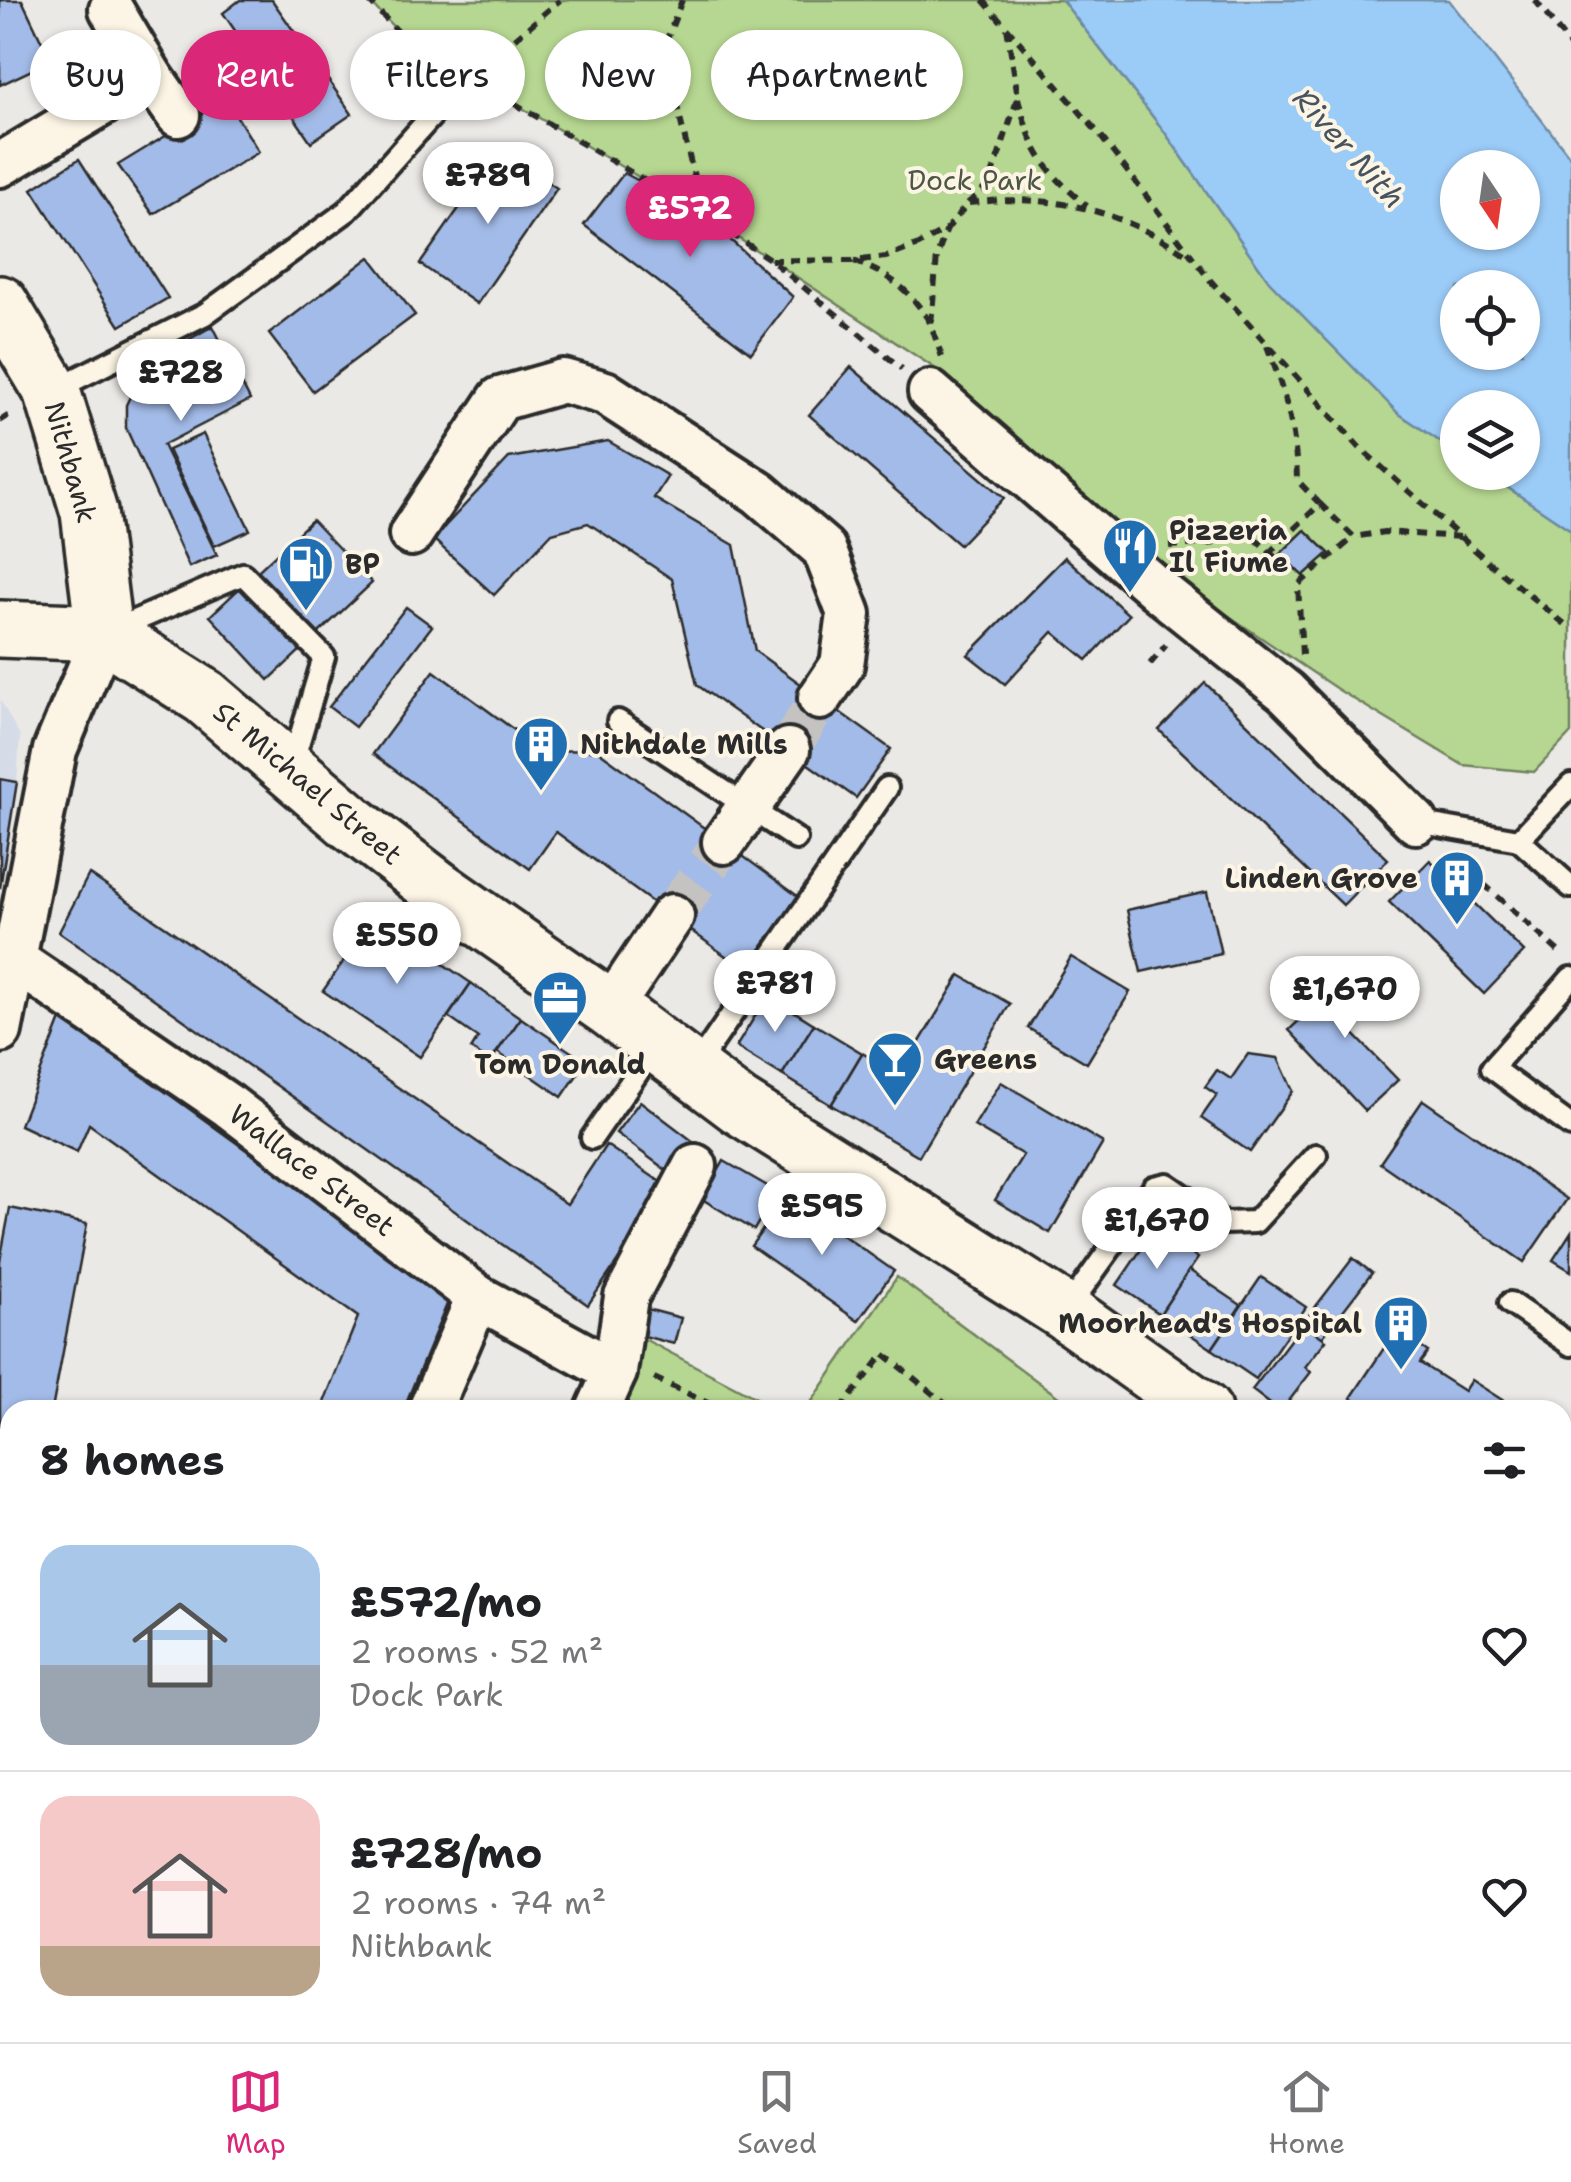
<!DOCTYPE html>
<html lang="en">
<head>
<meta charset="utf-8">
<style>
	body { margin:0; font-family:"Shantell Sans",sans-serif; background:#f6f6f6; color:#202124; height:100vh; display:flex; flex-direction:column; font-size:38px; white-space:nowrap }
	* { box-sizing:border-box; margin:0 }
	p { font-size:32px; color:#757577 }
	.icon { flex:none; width:55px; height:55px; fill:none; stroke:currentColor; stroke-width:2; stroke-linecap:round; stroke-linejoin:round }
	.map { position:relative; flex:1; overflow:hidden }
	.sheet { position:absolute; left:0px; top:1400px; width:1572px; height:642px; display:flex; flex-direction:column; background:#fff; border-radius:30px 30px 0 0; box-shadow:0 2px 8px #0004 }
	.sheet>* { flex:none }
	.hud { position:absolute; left:30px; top:30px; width:1000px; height:90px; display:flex; gap:20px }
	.needle { width:65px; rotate:167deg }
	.controls { position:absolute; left:1440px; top:150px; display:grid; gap:20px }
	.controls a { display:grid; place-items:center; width:100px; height:100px; border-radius:50%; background:#fff; box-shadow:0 2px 8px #0004; font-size:50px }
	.price { position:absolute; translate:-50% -85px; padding:0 22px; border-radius:35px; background:#fff; color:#222; font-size:32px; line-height:65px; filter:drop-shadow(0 2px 5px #0008) }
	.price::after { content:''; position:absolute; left:50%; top:60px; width:30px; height:22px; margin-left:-15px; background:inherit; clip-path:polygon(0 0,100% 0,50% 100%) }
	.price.on { background:#db2777; color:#fff }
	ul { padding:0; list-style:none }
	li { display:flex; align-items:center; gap:30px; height:250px; padding:0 40px }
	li+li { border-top:2px solid #e0e0e0 }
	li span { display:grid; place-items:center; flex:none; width:280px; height:200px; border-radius:30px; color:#555 }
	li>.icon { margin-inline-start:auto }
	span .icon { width:120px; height:120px; fill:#fffc; stroke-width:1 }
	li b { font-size:42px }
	h2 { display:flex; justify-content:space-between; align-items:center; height:120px; padding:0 40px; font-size:42px }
	.pill { padding:0 35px; border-radius:45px; background:#fff; box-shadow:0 2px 8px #0004; font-size:35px; line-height:90px }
	.pill.on { background:#db2777; color:#fff }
	.tabs { display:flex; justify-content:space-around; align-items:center; height:140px; border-top:2px solid #e0e0e0; background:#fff; font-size:28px; color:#757577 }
	.tabs a { display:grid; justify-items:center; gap:5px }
	.tabs .on { color:#db2777 }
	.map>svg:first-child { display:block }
	.built { fill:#d5dbe7 }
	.green { fill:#b6d791; stroke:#70815e; stroke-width:2.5 }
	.water { fill:#9bcbf7; stroke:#6e8ba5; stroke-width:2.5; fill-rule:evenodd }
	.building { fill:#a3bbe8; stroke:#2b2b2b; stroke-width:2.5 }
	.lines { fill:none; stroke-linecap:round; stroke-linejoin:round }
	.street-tunnel { stroke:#c4c3c1; stroke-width:42; stroke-dasharray:42 21; stroke-linecap:butt }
	.lane-casing { stroke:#2b2b2b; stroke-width:28 }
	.street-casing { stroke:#2b2b2b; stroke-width:50 }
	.secondary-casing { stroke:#2b2b2b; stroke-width:62 }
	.primary-casing { stroke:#2b2b2b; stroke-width:62 }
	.path { stroke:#2b2b2b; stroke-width:6; stroke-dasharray:10 8; stroke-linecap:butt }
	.lane { stroke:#fcf5e5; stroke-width:20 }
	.street { stroke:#fcf5e5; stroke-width:42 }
	.secondary { stroke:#fcf5e5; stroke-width:55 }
	.primary { stroke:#f9e181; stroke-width:55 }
	.labels { text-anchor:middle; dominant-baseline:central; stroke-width:8; stroke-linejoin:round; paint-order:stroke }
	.park-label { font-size:28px; fill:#4e5644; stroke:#fcf5e5 }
	.street-label { font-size:28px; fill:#2b2b2b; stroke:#fcf5e5 }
	.poi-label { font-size:28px; font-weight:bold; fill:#2b2b2b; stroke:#fcf5e5; text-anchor:start }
	.water-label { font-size:30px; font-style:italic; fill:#47535e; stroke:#fcf5e5 }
</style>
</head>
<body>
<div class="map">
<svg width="1571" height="2042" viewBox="0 0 1571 2042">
	<rect width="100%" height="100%" fill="#eae9e6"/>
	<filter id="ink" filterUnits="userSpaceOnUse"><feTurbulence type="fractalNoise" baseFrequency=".01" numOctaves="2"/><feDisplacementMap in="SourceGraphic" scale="20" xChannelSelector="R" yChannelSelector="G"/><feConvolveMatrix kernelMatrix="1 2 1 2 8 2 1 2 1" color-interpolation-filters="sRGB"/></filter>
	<g filter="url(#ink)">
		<!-- built -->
		<polygon class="built" points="0,700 20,736 17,782 0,888"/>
		<!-- green -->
		<g class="green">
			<polygon points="368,0 1062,0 1164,131 1269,281 1398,413 1457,453 1458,472 1486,473 1571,530 1571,733 1534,772 1463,765 1337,689 1167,574 958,391 945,375 703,215 507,99 454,91"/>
			<polygon points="897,1277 1076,1410 806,1410"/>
			<polygon points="644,1339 779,1410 624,1410"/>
			<polygon points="498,2032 810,2032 810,2033 806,2042 493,2042"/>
		</g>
		<!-- water -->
		<path class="water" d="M1062,0H1449L1571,158V530L1486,473L1522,472V408H1458L1457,453L1398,413L1269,281L1164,131ZM1458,168H1522V232H1458ZM1458,288H1522V352H1458Z"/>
		<!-- building -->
		<g class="building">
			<polygon points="0,0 22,0 51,61 0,85"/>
			<polygon points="240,0 272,0 352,114 311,142 223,13"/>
			<polygon points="226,99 259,152 153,214 118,165"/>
			<polygon points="499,151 557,188 477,304 420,264"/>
			<polygon points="79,159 168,298 120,326 32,189"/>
			<polygon points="624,173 703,215 793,297 751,353 584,225"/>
			<polygon points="370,257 415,315 313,391 269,334"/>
			<polygon points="213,326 250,400 163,445 217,555 189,567 126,428 126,405 137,382 156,358"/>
			<polygon points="851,367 1004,498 959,545 809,415"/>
			<polygon points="203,434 250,530 214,546 168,450"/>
			<polygon points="608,441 668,476 654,498 734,545 755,651 891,749 856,798 697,685 672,579 588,523 552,533 494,595 433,539 509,458"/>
			<polygon points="312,520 372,583 269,680 210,616"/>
			<polygon points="1305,530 1329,553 1303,576 1280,554"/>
			<polygon points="1065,557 1129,615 1087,660 1053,632 1005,684 968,655"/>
			<polygon points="406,607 432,626 355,727 329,707"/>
			<polygon points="434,671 543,751 597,750 799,897 745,970 556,832 530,869 373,754"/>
			<polygon points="1205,683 1388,859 1343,905 1159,730"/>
			<polygon points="0,779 17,782 0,888"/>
			<polygon points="1430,860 1524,952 1484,994 1389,902"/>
			<polygon points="89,874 567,1204 606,1145 668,1187 588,1305 59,932"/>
			<polygon points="1207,892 1221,954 1141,972 1127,910"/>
			<polygon points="374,917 471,983 420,1057 323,991"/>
			<polygon points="1071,957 1130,992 1087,1063 1028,1028"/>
			<polygon points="1354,969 1379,995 1346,1026 1398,1080 1365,1111 1289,1030"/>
			<polygon points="960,975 1010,1004 919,1156 831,1105 862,1053 900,1075"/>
			<polygon points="471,983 521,1018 490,1062 471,1049 478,1038 448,1017"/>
			<polygon points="768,995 814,1024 782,1075 736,1047"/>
			<polygon points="62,1017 450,1297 403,1410 321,1410 358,1317 89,1124 77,1152 20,1125"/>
			<polygon points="521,1018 586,1062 562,1097 497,1052"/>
			<polygon points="814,1024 862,1053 831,1105 782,1075"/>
			<polygon points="1248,1054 1278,1058 1293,1091 1250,1152 1201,1118 1217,1095 1205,1087 1217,1070 1231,1079"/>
			<polygon points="1001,1082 1103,1143 1050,1233 995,1200 1023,1155 974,1126"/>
			<polygon points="1423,1100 1567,1199 1524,1262 1380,1163"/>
			<polygon points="640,1101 694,1142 670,1173 616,1133"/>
			<polygon points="724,1161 776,1191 754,1230 702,1199"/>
			<polygon points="787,1196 894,1271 858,1321 751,1246"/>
			<polygon points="10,1208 87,1224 52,1410 10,1410 10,1603 0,1602 0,1261"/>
			<polygon points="1155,1229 1198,1258 1160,1314 1117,1285"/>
			<polygon points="1571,1232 1571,1271 1553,1260"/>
			<polygon points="1353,1258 1372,1273 1322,1338 1303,1323"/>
			<polygon points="1189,1270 1241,1305 1212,1349 1160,1314"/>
			<polygon points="1261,1277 1306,1307 1256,1379 1212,1349"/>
			<polygon points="647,1309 681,1318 674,1344 640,1335"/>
			<polygon points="1303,1323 1326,1340 1305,1367 1311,1372 1282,1410 1278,1410 1252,1390"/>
			<polygon points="1396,1330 1428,1352 1420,1363 1464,1391 1471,1380 1507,1403 1502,1410 1369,1410 1351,1398"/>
			<polygon points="0,1602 10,1603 10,1639 5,1666 10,1668 10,1738 0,1733"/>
			<polygon points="1562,2018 1571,2024 1571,2042 1514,2042 1500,2032 1562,2032"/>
			<polygon points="15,2032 65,2032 63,2042 12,2042"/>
			<polygon points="866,2032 904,2032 922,2042 860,2042"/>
			<polygon points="1091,2032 1180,2032 1176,2042 1086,2042"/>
		</g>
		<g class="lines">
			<!-- street-tunnel -->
			<g class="street-tunnel">
				<polyline points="788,750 820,698"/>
				<polyline points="672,916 724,842"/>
			</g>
			<!-- lane casing -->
			<g class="lane-casing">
				<g id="lane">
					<polyline points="52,391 205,314 347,211 454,91"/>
					<polyline points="111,631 243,574 324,657 291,768"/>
					<polyline points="618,721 796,839"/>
					<polyline points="1571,785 1519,840 1571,887"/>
					<polyline points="1416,822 1519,840"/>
					<polyline points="1571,978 1492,1068 1571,1126"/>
					<polyline points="693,1071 887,788"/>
					<polyline points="592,1138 656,1046"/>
					<polyline points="1510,1303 1571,1345"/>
					<polyline points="1067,1309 1154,1187 1167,1184 1224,1223 1255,1222 1316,1155"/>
					<polyline points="0,1867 10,1840"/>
				</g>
			</g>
			<!-- street casing -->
			<g class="street-casing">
				<g id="street">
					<polyline points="111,9 150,75 178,115"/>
					<polyline points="0,165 150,75"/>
					<polyline points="930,392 1157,589 1286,692 1416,822"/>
					<polyline points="411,534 500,399 563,381 605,393 759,493 824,549 849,614 842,665 820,698"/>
					<polyline points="724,842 788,750"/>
					<polyline points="13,959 229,1106 478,1297 615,1372"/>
					<polyline points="610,1009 672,916"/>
					<polyline points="0,1031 55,750 104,633"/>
					<polyline points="430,1410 478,1297"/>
					<polyline points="598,1410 615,1372 626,1297 695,1166"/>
					<polyline points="0,1788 10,1793"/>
					<polyline points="271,2032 273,2042"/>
				</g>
			</g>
			<!-- secondary casing -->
			<g class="secondary-casing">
				<g id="secondary">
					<polyline points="0,304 52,391 89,512 104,633"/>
					<polyline points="0,629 104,633 205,697 352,823 437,888 610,1009 739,1106 1065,1312 1203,1410"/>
					<polyline points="1562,1655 1571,1659"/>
				</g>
			</g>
			<!-- primary casing -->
			<g class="primary-casing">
				<g id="primary">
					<polyline points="1562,1524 1571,1514"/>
					<polyline points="1562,1610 1571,1597"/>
					<polyline points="1227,2042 1233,2032"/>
				</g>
			</g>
			<!-- path -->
			<g class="path">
				<polyline points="368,0 436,72"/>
				<polyline points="682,0 661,55 677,106 703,214"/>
				<polyline points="983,0 1099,134 1210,280 1360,448 1492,565 1571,629"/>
				<polyline points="1535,0 1571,47"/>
				<polyline points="474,74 560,0"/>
				<polyline points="480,95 507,99 703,215 771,260 902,369"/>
				<path d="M1018,98C1032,152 1044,170 1087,206"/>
				<path d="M969,203C1053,193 1118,209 1189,256"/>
				<polyline points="771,260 853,261 886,257 919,245 947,229 968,203 989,185 1018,97 1007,28"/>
				<path d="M854,261C893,277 909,289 931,324"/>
				<polyline points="942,357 931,325 937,256 947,229"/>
				<polyline points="0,421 11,414"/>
				<polyline points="1320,504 1354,537 1384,532 1460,537"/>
				<path d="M1169,546L1218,543L1248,532L1270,552L1320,504L1297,480C1296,430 1285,393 1267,346"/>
				<polyline points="1270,552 1294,578"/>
				<polyline points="1302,655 1298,585 1354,537"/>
				<polyline points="1150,664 1166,645"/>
				<polyline points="1457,860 1559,952"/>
				<polyline points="654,1378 723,1410"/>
				<polyline points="840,1410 884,1354 953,1410"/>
				<polyline points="665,2032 689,2042"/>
				<polyline points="526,2042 531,2032"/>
				<polyline points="660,2042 664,2032"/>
				<polyline points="779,2042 783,2032"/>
			</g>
			<!-- lane -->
			<use href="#lane" class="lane"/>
			<!-- street -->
			<use href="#street" class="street"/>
			<!-- secondary -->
			<use href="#secondary" class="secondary"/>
			<!-- primary -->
			<use href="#primary" class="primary"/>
		</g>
	</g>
	<!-- icons -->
	<defs>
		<g id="restaurant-pin" transform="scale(2.875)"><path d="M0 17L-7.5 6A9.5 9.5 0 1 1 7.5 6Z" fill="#1f6fb2" stroke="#fcf5e5"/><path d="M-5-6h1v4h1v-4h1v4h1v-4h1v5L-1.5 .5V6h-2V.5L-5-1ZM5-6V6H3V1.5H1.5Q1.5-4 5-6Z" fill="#fff"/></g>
		<g id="fuel-pin" transform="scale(2.875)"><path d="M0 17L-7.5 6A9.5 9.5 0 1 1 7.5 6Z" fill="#1f6fb2" stroke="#fcf5e5"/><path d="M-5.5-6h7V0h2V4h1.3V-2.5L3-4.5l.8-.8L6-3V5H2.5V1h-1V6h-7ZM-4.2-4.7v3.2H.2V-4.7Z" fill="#fff"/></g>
		<g id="building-pin" transform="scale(2.875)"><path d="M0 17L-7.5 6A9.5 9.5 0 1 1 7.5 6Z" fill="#1f6fb2" stroke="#fcf5e5"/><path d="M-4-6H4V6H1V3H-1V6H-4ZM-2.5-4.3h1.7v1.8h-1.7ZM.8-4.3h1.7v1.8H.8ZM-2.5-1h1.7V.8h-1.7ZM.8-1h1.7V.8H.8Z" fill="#fff"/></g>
		<g id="office-pin" transform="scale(2.875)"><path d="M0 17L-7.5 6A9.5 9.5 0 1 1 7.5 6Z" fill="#1f6fb2" stroke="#fcf5e5"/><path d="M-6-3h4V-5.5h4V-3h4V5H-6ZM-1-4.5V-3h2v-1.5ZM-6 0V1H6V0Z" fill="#fff"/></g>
		<g id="bar-pin" transform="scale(2.875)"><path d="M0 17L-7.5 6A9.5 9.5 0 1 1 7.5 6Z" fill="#1f6fb2" stroke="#fcf5e5"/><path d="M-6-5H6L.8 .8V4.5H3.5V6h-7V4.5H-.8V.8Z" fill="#fff"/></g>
	</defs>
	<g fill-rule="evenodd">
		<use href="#restaurant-pin" x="1130" y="546"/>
		<use href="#fuel-pin" x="306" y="564"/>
		<use href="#building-pin" x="541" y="744"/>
		<use href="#building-pin" x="1457" y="878"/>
		<use href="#office-pin" x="560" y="998"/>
		<use href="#bar-pin" x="895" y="1059"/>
		<use href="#building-pin" x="1401" y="1323"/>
	</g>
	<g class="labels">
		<!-- park labels -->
		<g class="park-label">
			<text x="975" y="180">Dock Park</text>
		</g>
		<!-- street labels -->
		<g class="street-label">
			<text transform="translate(71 462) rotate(74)">Nithbank</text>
			<text transform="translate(308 783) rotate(40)">St Michael Street</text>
			<text transform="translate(312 1170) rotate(37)">Wallace Street</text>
		</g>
		<!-- poi labels -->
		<g class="poi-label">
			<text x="1169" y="530">Pizzeria<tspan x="1169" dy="32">Il Fiume</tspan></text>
			<text x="345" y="564">BP</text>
			<text x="580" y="744">Nithdale Mills</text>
			<text x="1418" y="878" text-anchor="end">Linden Grove</text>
			<text x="934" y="1059">Greens</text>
			<text x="560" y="1064" text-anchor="middle">Tom Donald</text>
			<text x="1362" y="1323" text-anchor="end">Moorhead's Hospital</text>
		</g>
		<!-- water labels -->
		<g class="water-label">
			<text transform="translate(1349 148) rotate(48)">River Nith</text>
		</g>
	</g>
</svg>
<div class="controls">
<a><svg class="needle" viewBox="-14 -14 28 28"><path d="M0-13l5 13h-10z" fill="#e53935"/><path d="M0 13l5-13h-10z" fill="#757577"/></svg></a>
<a><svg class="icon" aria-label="locate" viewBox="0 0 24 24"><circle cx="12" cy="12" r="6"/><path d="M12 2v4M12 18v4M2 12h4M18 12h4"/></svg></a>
<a><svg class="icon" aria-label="layers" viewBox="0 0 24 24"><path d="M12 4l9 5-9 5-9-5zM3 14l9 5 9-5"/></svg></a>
</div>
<b class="price" style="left:488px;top:227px">£789</b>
<b class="price on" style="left:690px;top:260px">£572</b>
<b class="price" style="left:181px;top:424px">£728</b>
<b class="price" style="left:397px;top:987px">£550</b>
<b class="price" style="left:775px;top:1035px">£781</b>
<b class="price" style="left:1345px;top:1041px">£1,670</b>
<b class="price" style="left:822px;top:1258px">£595</b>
<b class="price" style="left:1157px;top:1272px">£1,670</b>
<div class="hud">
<a class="pill">Buy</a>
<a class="pill on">Rent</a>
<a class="pill">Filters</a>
<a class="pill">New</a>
<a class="pill">Apartment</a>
</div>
<section class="sheet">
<h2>8 homes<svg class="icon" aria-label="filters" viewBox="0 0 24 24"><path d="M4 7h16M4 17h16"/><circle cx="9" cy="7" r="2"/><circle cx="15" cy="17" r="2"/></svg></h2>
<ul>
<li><span style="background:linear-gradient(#a9c7e8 60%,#9aa5b1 0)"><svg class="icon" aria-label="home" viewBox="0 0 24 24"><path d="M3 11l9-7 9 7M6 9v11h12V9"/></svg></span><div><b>£572/mo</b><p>2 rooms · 52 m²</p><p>Dock Park</p></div><svg class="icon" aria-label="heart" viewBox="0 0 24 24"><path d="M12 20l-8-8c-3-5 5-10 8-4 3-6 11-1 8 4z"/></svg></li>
<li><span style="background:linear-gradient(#f6c9c9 75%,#b9a48a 0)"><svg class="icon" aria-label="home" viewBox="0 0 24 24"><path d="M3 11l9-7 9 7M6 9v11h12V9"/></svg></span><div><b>£728/mo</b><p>2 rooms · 74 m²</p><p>Nithbank</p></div><svg class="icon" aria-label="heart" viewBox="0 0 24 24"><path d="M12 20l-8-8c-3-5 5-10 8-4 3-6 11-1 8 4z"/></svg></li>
</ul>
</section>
</div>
<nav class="tabs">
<a class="on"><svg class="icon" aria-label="map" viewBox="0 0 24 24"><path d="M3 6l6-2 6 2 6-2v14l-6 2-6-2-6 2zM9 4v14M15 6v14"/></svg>Map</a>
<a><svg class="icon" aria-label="saved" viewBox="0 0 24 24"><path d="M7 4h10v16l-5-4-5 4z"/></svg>Saved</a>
<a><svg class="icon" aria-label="home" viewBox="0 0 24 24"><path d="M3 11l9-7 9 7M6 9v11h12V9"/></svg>Home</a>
</nav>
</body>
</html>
